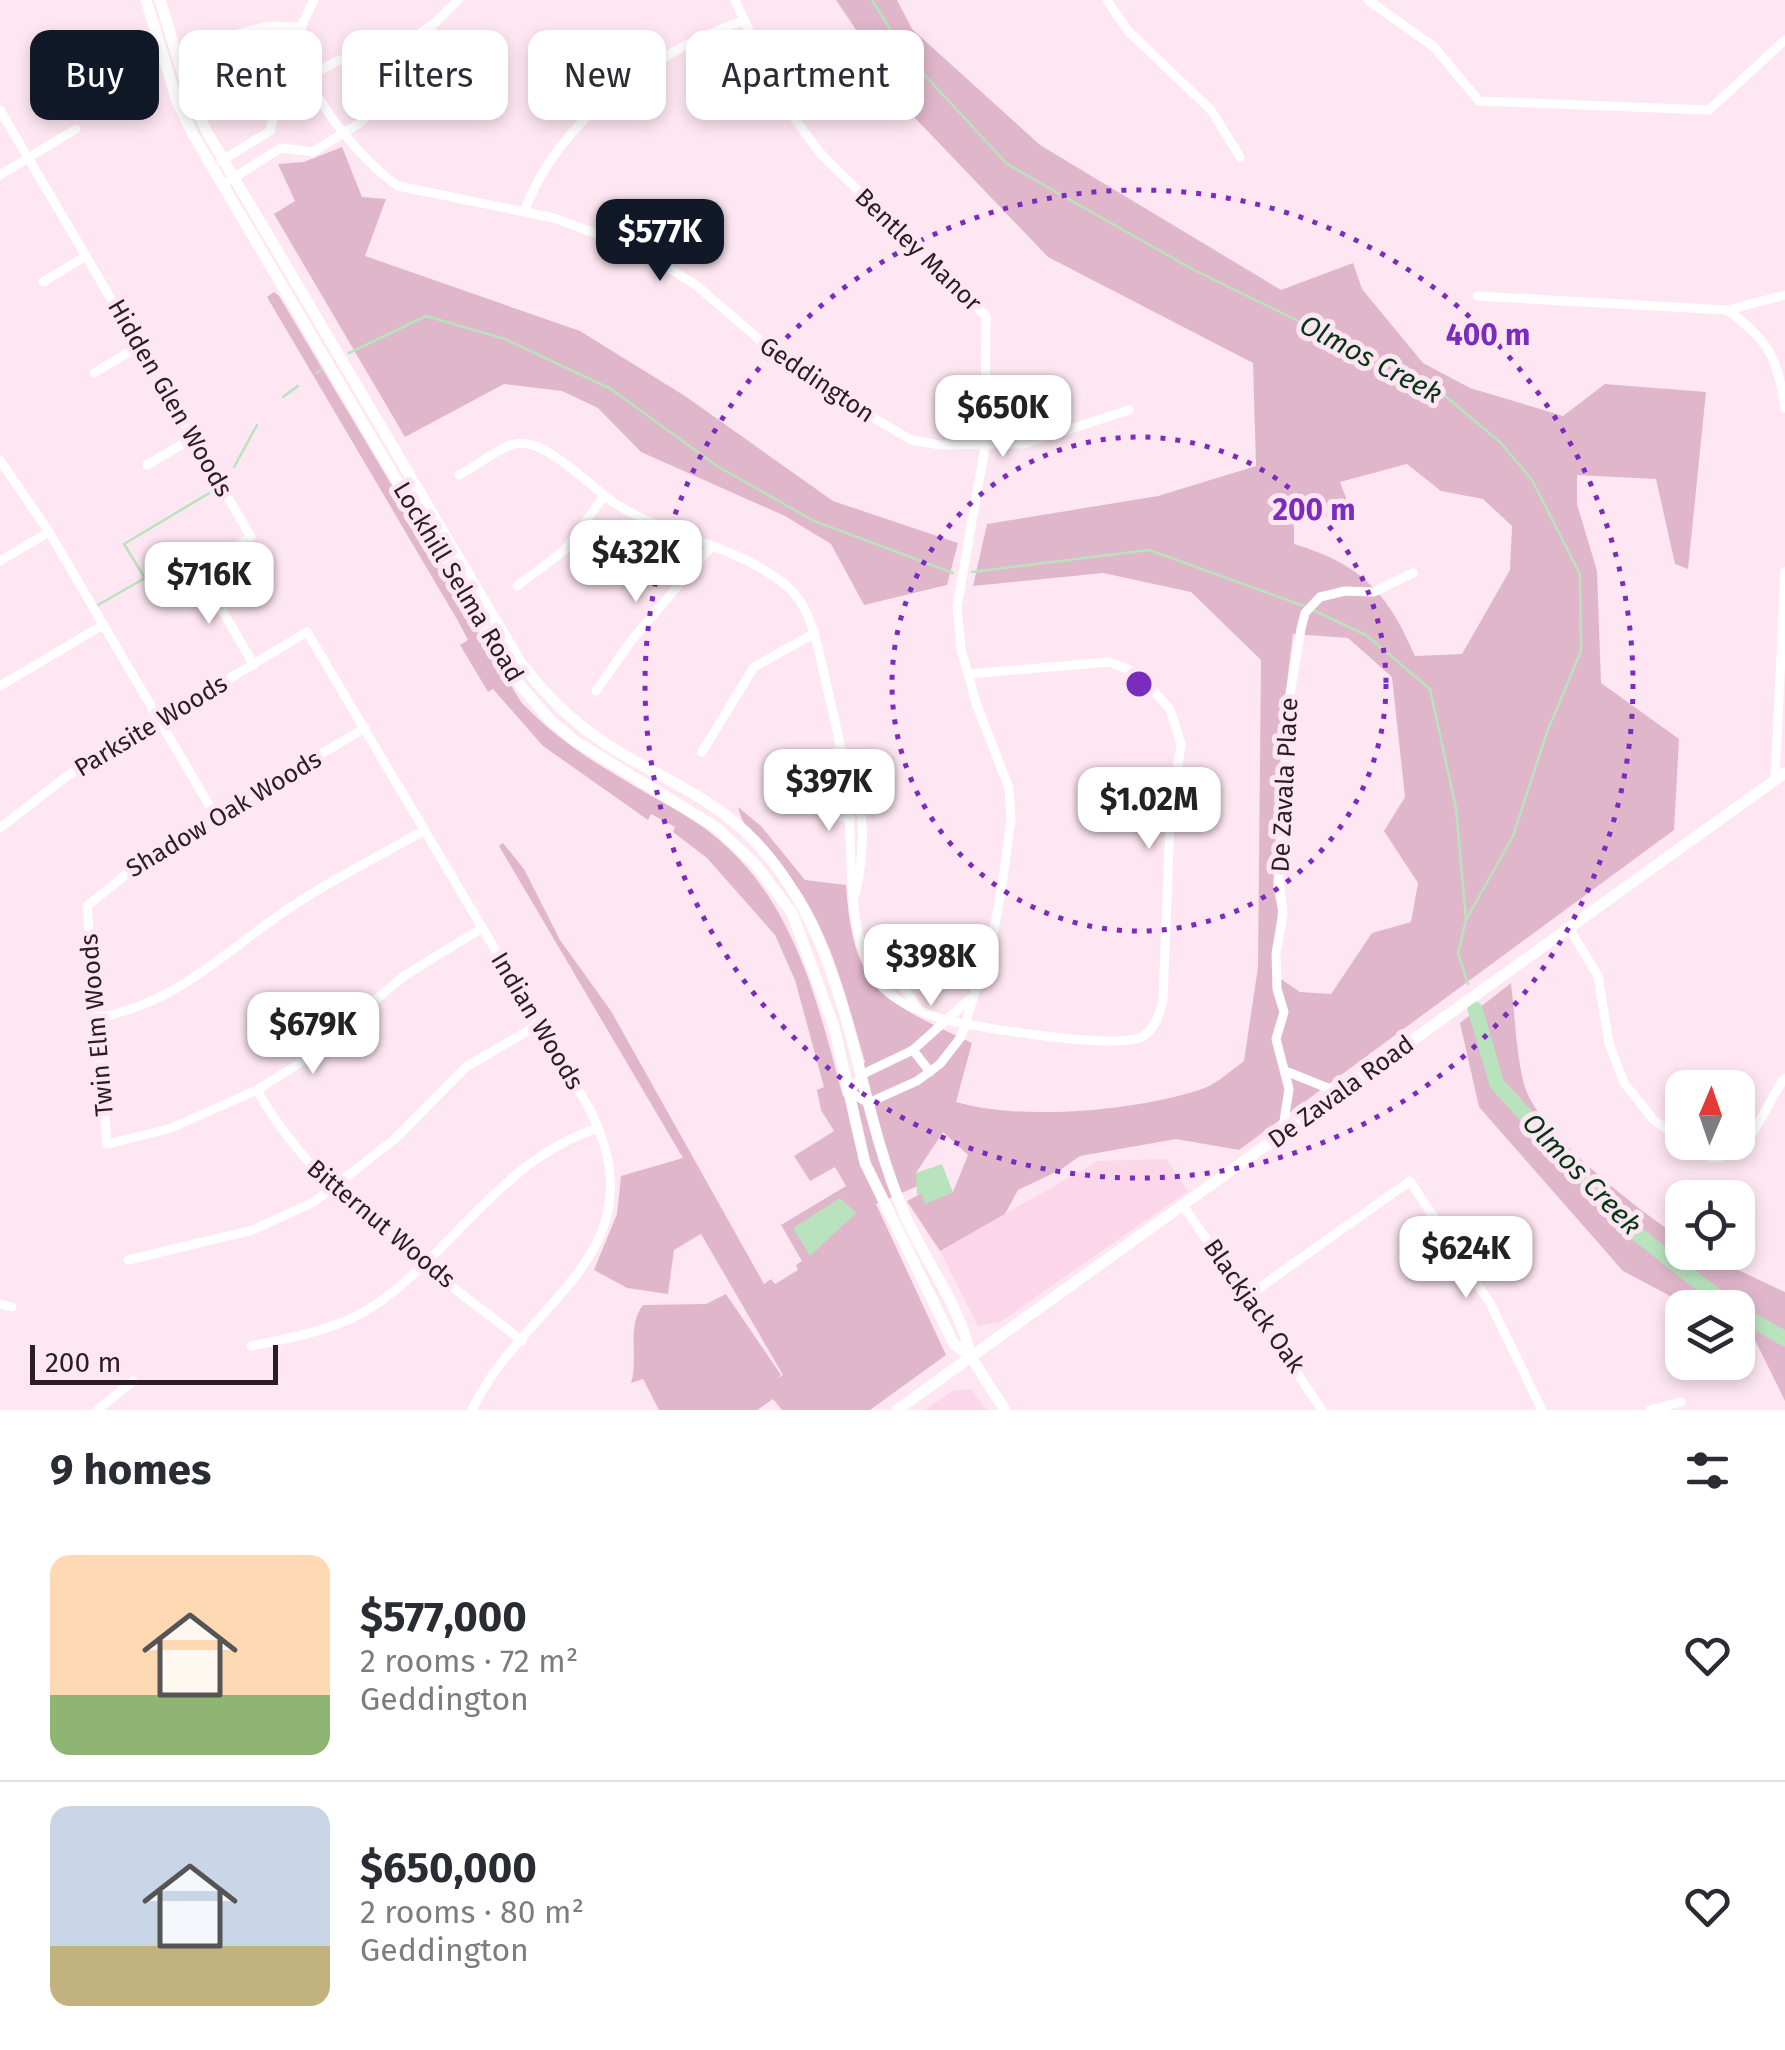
<!DOCTYPE html>
<html lang="en">
<head>
<meta charset="utf-8">
<style>
	body { margin:0; font-family:"Fira Sans",sans-serif; background:#f2f2f3; color:#2b2b33; height:100vh; display:flex; flex-direction:column; font-size:38px; white-space:nowrap }
	* { box-sizing:border-box; margin:0 }
	p { font-size:32px; color:#7c7c81 }
	.icon { flex:none; width:55px; height:55px; fill:none; stroke:currentColor; stroke-width:2; stroke-linecap:round; stroke-linejoin:round }
	.map { position:relative; height:1410px; overflow:hidden }
	.details { display:flex; flex-direction:column; background:#fff; flex:1 }
	.details>* { flex:none }
	.hud { position:absolute; left:30px; top:30px; width:1000px; height:90px; display:flex; gap:20px }
	.needle { width:65px; rotate:2deg }
	.buttons { position:absolute; left:1665px; top:1070px; display:grid; gap:20px }
	.buttons a { display:grid; place-items:center; width:90px; height:90px; border-radius:20px; background:#fff; box-shadow:0 5px 15px #0003; font-size:50px }
	.scale { position:absolute; left:30px; bottom:25px; width:248px; box-sizing:border-box; padding-left:10px; border:5px solid #2b1d24; border-top:0; font-size:28px; line-height:35px; white-space:nowrap; color:#2b1d24; -webkit-text-stroke:8px #fee7f2; paint-order:stroke }
	.price { position:absolute; translate:-50% -85px; padding:0 22px; border-radius:20px; background:#fff; color:#222; font-size:32px; line-height:65px; filter:drop-shadow(0 2px 5px #0008) }
	.price::after { content:''; position:absolute; left:50%; top:60px; width:30px; height:22px; margin-left:-15px; background:inherit; clip-path:polygon(0 0,100% 0,50% 100%) }
	.price.current { background:#111827; color:#fff }
	ul { padding:0; list-style:none }
	li { display:flex; align-items:center; gap:30px; height:250px; padding:0 50px }
	li+li { border-top:2px solid #e1e1e2 }
	li span { display:grid; place-items:center; flex:none; width:280px; height:200px; border-radius:20px; color:#555 }
	li>.icon { margin-inline-start:auto }
	span .icon { width:120px; height:120px; fill:#fffc; stroke-width:1 }
	li b { font-size:42px }
	h2 { display:flex; justify-content:space-between; align-items:center; height:120px; padding:0 50px; font-size:42px }
	.pill { padding:0 35px; border-radius:20px; background:#fff; box-shadow:0 5px 15px #0003; font-size:35px; line-height:90px }
	.pill.current { background:#111827; color:#fff }
	.map>svg:first-child { display:block }
	.built { fill:#fcd7ea }
	.green { fill:#e0b6cb; fill-rule:evenodd }
	.water { fill:#b8e3bd }
	.lines { fill:none; stroke-linecap:round; stroke-linejoin:round }
	.stream { stroke:#b8e3bd; stroke-width:2.5 }
	.river { stroke:#b8e3bd; stroke-width:15 }
	.minor { stroke:#fff; stroke-width:9 }
	.major { stroke:#fff; stroke-width:11 }
	.ring { fill:none; stroke:#7b2cbf; stroke-width:5; stroke-dasharray:5 10 }
	.labels { text-anchor:middle; dominant-baseline:central; stroke-width:10; stroke-linejoin:round; paint-order:stroke }
	.street-label { font-size:25px; fill:#2b1d24; stroke:#fee7f2 }
	.water-label { font-size:28px; font-style:italic; fill:#063715; stroke:#fee7f2 }
	.centre { fill:#7b2cbf; stroke:#fee7f2; stroke-width:5 }
	.ring-label { font-size:30px; text-anchor:middle; font-weight:bold; fill:#7b2cbf; stroke:#fee7f2; stroke-width:10; stroke-linejoin:round; paint-order:stroke }
</style>
</head>
<body>
<div class="map">
<svg width="1785" height="1410" viewBox="0 0 1785 1410">
	<rect width="100%" height="100%" fill="#fee7f2"/>
	<!-- built -->
	<g class="built">
		<polygon points="1166,1159 1188,1191 1000,1322 978,1326 940,1251 1098,1161"/>
		<polygon points="971,1389 987,1410 925,1410 952,1391"/>
	</g>
	<!-- green -->
	<g class="green">
		<path d="M836,0H897L912,29L1040,145L1281,290L1353,263L1362,289L1423,363L1470,388L1563,416L1605,384L1706,392L1688,569L1675,564L1656,479L1577,475V504L1597,571L1601,683L1679,739L1674,830L1239,1150L1176,1139L1080,1156L1060,1170L1018,1190L1005,1214L940,1251L907,1201L922,1193L926,1203L953,1192L968,1155L943,1132L916,1173L920,1185L876,1204L946,1355L870,1410H782L773,1399L757,1410H659L643,1379L631,1383C639,1358 626,1326 643,1305L706,1304L726,1294L781,1375L776,1379L783,1375L701,1234L674,1250L668,1294L627,1288L594,1270L617,1214L621,1176L683,1158L499,846L503,843L524,869L560,940L611,1011L764,1284L771,1279L775,1284L798,1270L796,1265L802,1261L781,1225L846,1186L835,1167L810,1181L794,1156L834,1131L821,1110L817,1090L824,1087L795,980L775,935L707,858L673,832L675,827L651,814L648,820L543,746L493,689L488,692L460,645L468,640L458,621L267,297L274,292L279,296L521,702C568,752 625,780 683,814C788,876 814,988 843,1097L865,1062C848,1004 834,945 802,894C783,865 745,840 738,807L761,826L805,880L846,885C853,991 883,1001 972,1043L956,1102C1022,1121 1133,1111 1199,1090C1215,1086 1231,1070 1244,1061L1258,967L1261,660L1191,592L1103,573L973,586L987,524L1158,496L1256,466L1253,363L1048,257L916,119ZM1407,464L1441,491L1483,499L1512,526L1510,570L1462,654L1415,656C1388,593 1361,564 1294,544V521L1339,515L1349,506L1340,482ZM1293,634L1348,638L1392,677L1405,797L1384,831L1418,883L1411,922L1372,933L1331,994L1300,992L1272,973L1278,910L1273,886L1282,723Z"/>
		<polygon points="342,147 362,197 386,199 365,256 580,331 685,396 833,501 958,543 947,585 864,605 831,544 785,516 641,452 598,408 562,391 504,384 405,437 274,214 295,201 278,164 304,162"/>
		<path d="M1511,983C1515,1016 1516,1052 1524,1084C1536,1132 1641,1212 1682,1239V1252L1702,1253L1785,1292V1401L1756,1342L1738,1332V1308L1691,1307L1623,1271L1479,1107L1460,1023Z"/>
	</g>
	<!-- water -->
	<g class="water">
		<polygon points="942,1164 953,1192 925,1204 922,1194 917,1195 916,1173"/>
		<polygon points="840,1198 856,1213 810,1256 793,1228"/>
	</g>
	<g class="lines">
		<!-- stream -->
		<g class="stream">
			<polyline points="872,0 907,56 1007,164 1192,269 1437,389 1501,443 1532,480 1580,574 1581,651 1547,732 1513,836 1466,920 1458,953 1468,984"/>
			<polyline points="349,353 426,316 505,339 611,389 717,466 814,521 953,573"/>
			<polyline points="316,373 321,370"/>
			<polyline points="283,397 298,386"/>
			<polyline points="234,467 257,425"/>
			<polyline points="972,572 1149,550 1304,606"/>
			<polyline points="98,605 145,578 124,544 216,489"/>
			<polyline points="1315,611 1366,635 1430,689 1456,808 1466,919"/>
		</g>
		<!-- river -->
		<g class="river">
			<polyline points="1475,1009 1497,1084 1630,1228 1731,1308"/>
			<polyline points="1738,1312 1785,1339"/>
		</g>
		<!-- minor -->
		<g class="minor">
			<path d="M314,0C307,13 298,30 299,45C302,90 362,162 398,186L554,218L640,250L697,286L796,371L911,440L940,445L1024,444L1129,410"/>
			<polyline points="735,0 779,97 820,153 986,316 985,447 957,607 961,649 976,703 1009,788 1011,820 1002,885 993,935 961,1037 940,1064 917,1081 868,1103 850,1092 863,1074 913,1050 972,997"/>
			<polyline points="1107,0 1128,31 1211,110 1240,157"/>
			<polyline points="1368,0 1434,47 1479,101 1709,110 1785,40"/>
			<polyline points="213,40 269,26 302,27"/>
			<polyline points="0,110 251,537 198,569 254,665"/>
			<polyline points="221,161 270,131 277,103 292,86 337,61 391,52 435,23 458,0"/>
			<polyline points="0,175 76,129"/>
			<polyline points="222,185 281,148 313,152 361,122 390,94 432,29"/>
			<path d="M524,212C559,118 654,52 745,20"/>
			<polyline points="43,282 86,256"/>
			<polyline points="1477,296 1727,310 1785,295"/>
			<path d="M1727,310C1769,340 1777,357 1785,408"/>
			<polyline points="94,373 139,346"/>
			<polyline points="0,460 49,532 216,817"/>
			<polyline points="147,465 193,438"/>
			<path d="M459,475C476,466 493,452 511,445C543,433 591,489 619,506C672,538 740,546 788,587C811,608 816,640 823,669C832,711 844,753 848,795C853,849 845,931 876,979C888,999 918,1011 939,1018C971,1027 1115,1050 1141,1037C1155,1030 1160,1014 1163,1000L1170,822L1181,744L1170,709L1137,673L1109,662L969,674"/>
			<polyline points="0,561 49,532"/>
			<polyline points="517,586 564,551 604,496"/>
			<polyline points="0,686 103,625"/>
			<polyline points="596,691 631,641 711,547"/>
			<polyline points="365,728 150,855 87,906 107,1144 169,1129 257,1090 298,1064 404,976 482,928"/>
			<polyline points="840,749 815,766 810,789 826,813 851,818"/>
			<polyline points="702,752 754,667 815,633"/>
			<path d="M847,768C868,800 864,859 855,895"/>
			<polyline points="1775,780 1785,572"/>
			<path d="M0,828L67,776L307,632L589,1108C664,1254 524,1300 472,1410"/>
			<polyline points="1569,928 1598,976 1609,1043 1624,1083 1654,1120 1682,1141"/>
			<polyline points="864,944 898,979 917,1007"/>
			<path d="M98,1018C174,1002 211,964 271,921C319,886 374,859 425,830"/>
			<polyline points="913,1050 930,1072"/>
			<polyline points="1288,1072 1340,1093"/>
			<path d="M257,1090C317,1198 428,1265 522,1341"/>
			<polyline points="1282,1134 1289,1089 1276,1039 1284,1012 1277,989 1276,953 1283,914 1279,879 1288,777 1286,718 1301,629 1305,613 1320,597 1345,591 1374,592 1413,573"/>
			<path d="M1685,1142L1709,1157C1751,1162 1764,1104 1785,1078"/>
			<polyline points="1183,1205 1322,1410"/>
			<polyline points="128,1260 253,1230 314,1202 395,1139 466,1067 538,1025"/>
			<polyline points="1248,1296 1410,1181 1490,1303 1542,1410"/>
			<polyline points="0,1304 12,1307"/>
			<path d="M251,1346C294,1337 338,1330 375,1305C455,1250 502,1159 598,1128"/>
			<polyline points="97,1410 133,1381"/>
			<polyline points="1650,1410 1681,1402"/>
		</g>
		<!-- major -->
		<g class="major">
			<polyline points="146,0 177,101 194,136 510,673 550,720 575,741 717,828 755,864 792,913 834,1027 865,1163 954,1344 971,1357 1005,1410"/>
			<path d="M160,0L188,92L207,132L520,662C547,697 575,725 614,749C661,778 713,798 753,839C853,943 850,1087 904,1213C925,1262 960,1305 971,1357"/>
			<polyline points="897,1410 1785,773"/>
		</g>
	</g>
	<!-- distance rings -->
	<g class="ring">
		<circle cx="1139" cy="684" r="247"/>
		<circle cx="1139" cy="684" r="494"/>
	</g>
	<g class="labels">
		<!-- street labels -->
		<g class="street-label">
			<text transform="translate(918 250) rotate(44)">Bentley Manor</text>
			<text transform="translate(817 380) rotate(34)">Geddington</text>
			<text transform="translate(170 398) rotate(60)">Hidden Glen Woods</text>
			<text transform="translate(458 582) rotate(59)">Lockhill Selma Road</text>
			<text transform="translate(151 726) rotate(-31)">Parksite Woods</text>
			<text transform="translate(1285 785) rotate(-87)">De Zavala Place</text>
			<text transform="translate(224 814) rotate(-31)">Shadow Oak Woods</text>
			<text transform="translate(537 1021) rotate(59)">Indian Woods</text>
			<text transform="translate(97 1025) rotate(-95)">Twin Elm Woods</text>
			<text transform="translate(1341 1092) rotate(-36)">De Zavala Road</text>
			<text transform="translate(381 1224) rotate(40)">Bitternut Woods</text>
			<text transform="translate(1254 1306) rotate(55)">Blackjack Oak</text>
		</g>
		<!-- water labels -->
		<g class="water-label">
			<text transform="translate(1371 359) rotate(28)">Olmos Creek</text>
			<text transform="translate(1582 1174) rotate(46)">Olmos Creek</text>
		</g>
	</g>
	<circle cx="1139" cy="684" r="15" class="centre"/>
	<g class="ring-label">
		<text x="1488" y="345">400 m</text>
		<text x="1314" y="520">200 m</text>
	</g>
</svg>
<div class="buttons">
<a><svg class="needle" viewBox="-14 -14 28 28"><path d="M0-13l5 13h-10z" fill="#e53935"/><path d="M0 13l5-13h-10z" fill="#7c7c81"/></svg></a>
<a><svg class="icon" aria-label="locate" viewBox="0 0 24 24"><circle cx="12" cy="12" r="6"/><path d="M12 2v4M12 18v4M2 12h4M18 12h4"/></svg></a>
<a><svg class="icon" aria-label="layers" viewBox="0 0 24 24"><path d="M12 4l9 5-9 5-9-5zM3 14l9 5 9-5"/></svg></a>
</div>
<div class="scale">200 m</div>
<b class="price current" style="left:660px;top:284px">$577K</b>
<b class="price" style="left:1003px;top:460px">$650K</b>
<b class="price" style="left:636px;top:605px">$432K</b>
<b class="price" style="left:209px;top:627px">$716K</b>
<b class="price" style="left:829px;top:834px">$397K</b>
<b class="price" style="left:1149px;top:852px">$1.02M</b>
<b class="price" style="left:931px;top:1009px">$398K</b>
<b class="price" style="left:313px;top:1077px">$679K</b>
<b class="price" style="left:1466px;top:1301px">$624K</b>
<div class="hud">
<a class="pill current">Buy</a>
<a class="pill">Rent</a>
<a class="pill">Filters</a>
<a class="pill">New</a>
<a class="pill">Apartment</a>
</div>
</div>
<section class="details">
<h2>9 homes<svg class="icon" aria-label="filters" viewBox="0 0 24 24"><path d="M4 7h16M4 17h16"/><circle cx="9" cy="7" r="2"/><circle cx="15" cy="17" r="2"/></svg></h2>
<ul>
<li><span style="background:linear-gradient(#ffd9b3 70%,#8fb573 0)"><svg class="icon" aria-label="home" viewBox="0 0 24 24"><path d="M3 11l9-7 9 7M6 9v11h12V9"/></svg></span><div><b>$577,000</b><p>2 rooms · 72 m²</p><p>Geddington</p></div><svg class="icon" aria-label="heart" viewBox="0 0 24 24"><path d="M12 20l-8-8c-3-5 5-10 8-4 3-6 11-1 8 4z"/></svg></li>
<li><span style="background:linear-gradient(#c9d6e8 70%,#c2b280 0)"><svg class="icon" aria-label="home" viewBox="0 0 24 24"><path d="M3 11l9-7 9 7M6 9v11h12V9"/></svg></span><div><b>$650,000</b><p>2 rooms · 80 m²</p><p>Geddington</p></div><svg class="icon" aria-label="heart" viewBox="0 0 24 24"><path d="M12 20l-8-8c-3-5 5-10 8-4 3-6 11-1 8 4z"/></svg></li>
</ul>
</section>
</body>
</html>
